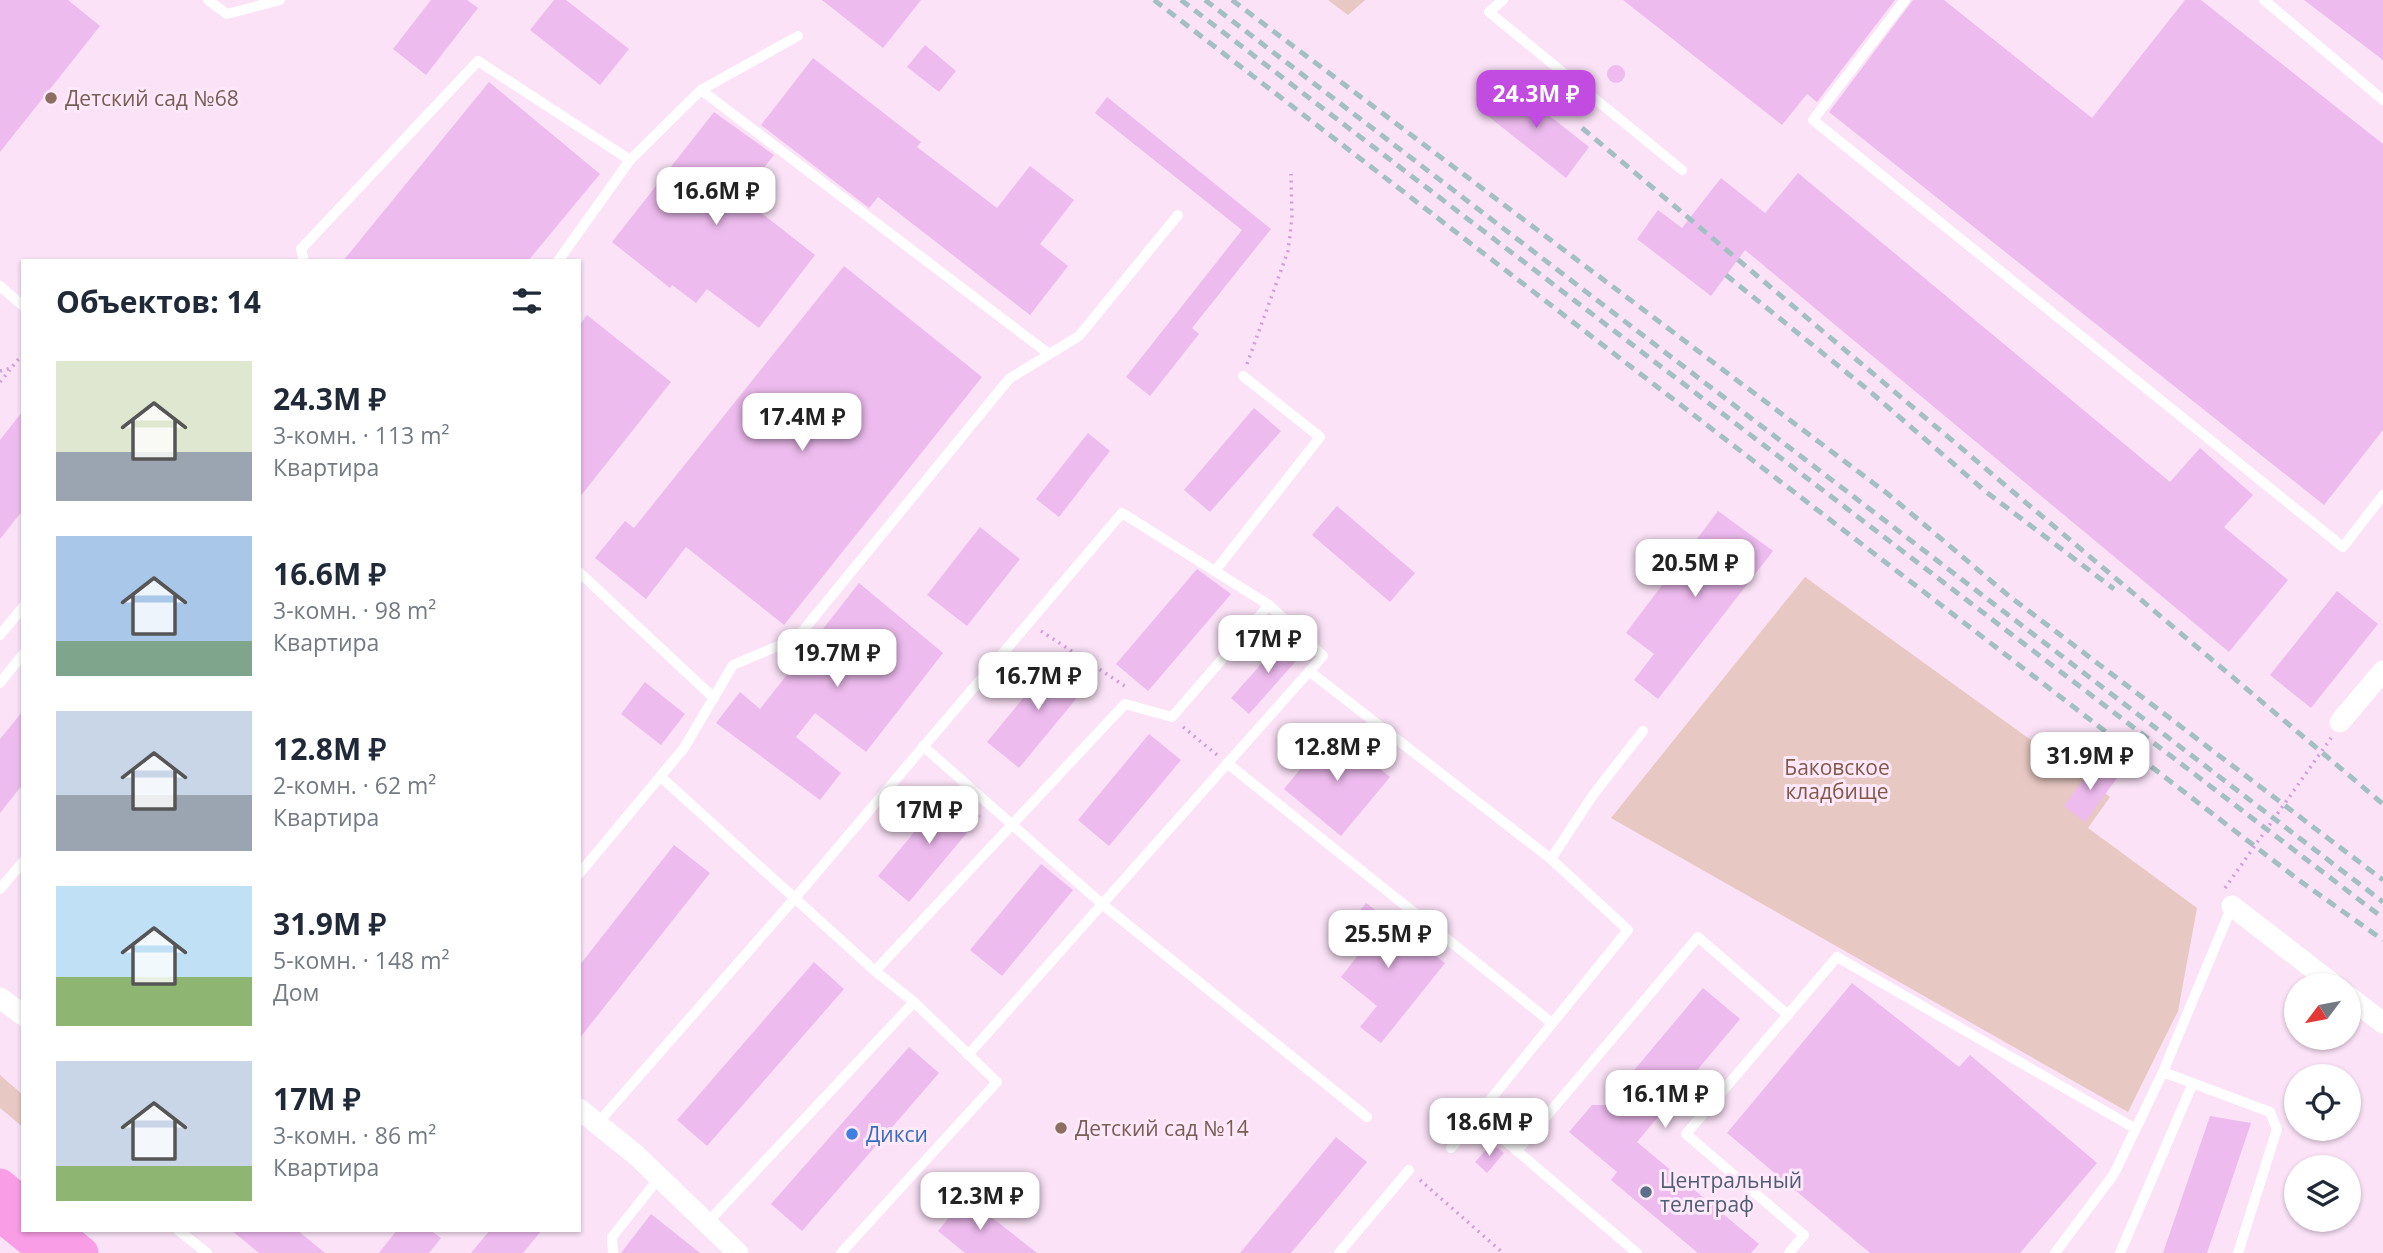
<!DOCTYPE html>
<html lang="ru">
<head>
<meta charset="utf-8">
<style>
	body { margin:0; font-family:"Open Sans",sans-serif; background:#f6f6f7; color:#1f2937; height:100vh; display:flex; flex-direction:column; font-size:26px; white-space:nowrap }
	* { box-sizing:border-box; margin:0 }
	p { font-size:23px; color:#747a83 }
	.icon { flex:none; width:38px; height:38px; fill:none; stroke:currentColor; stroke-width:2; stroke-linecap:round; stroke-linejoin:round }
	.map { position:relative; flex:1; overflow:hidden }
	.panel { position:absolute; left:21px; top:259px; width:560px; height:973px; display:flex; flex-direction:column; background:#fff; border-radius:0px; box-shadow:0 2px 5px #0004 }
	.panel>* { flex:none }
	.needle { width:46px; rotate:238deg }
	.controls { position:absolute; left:2284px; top:973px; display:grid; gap:14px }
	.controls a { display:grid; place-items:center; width:77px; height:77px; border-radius:50%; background:#fff; box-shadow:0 2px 5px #0004; font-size:35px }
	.price { position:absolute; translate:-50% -60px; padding:0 16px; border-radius:14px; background:#fff; color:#222; font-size:23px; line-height:46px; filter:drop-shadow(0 2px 4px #0008) }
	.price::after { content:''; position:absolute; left:50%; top:42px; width:21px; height:16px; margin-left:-10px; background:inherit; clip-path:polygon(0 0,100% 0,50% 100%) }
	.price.current { background:#c24ce1; color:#fff }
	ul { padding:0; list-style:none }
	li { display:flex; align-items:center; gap:21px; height:175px; padding:0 35px }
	li span { display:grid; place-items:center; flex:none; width:196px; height:140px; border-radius:0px; color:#555 }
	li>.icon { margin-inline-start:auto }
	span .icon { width:84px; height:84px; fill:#fffc; stroke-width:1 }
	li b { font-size:30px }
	h2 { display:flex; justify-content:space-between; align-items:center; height:84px; padding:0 35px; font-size:30px }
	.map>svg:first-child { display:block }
	.green { fill:#e8c8c2 }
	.building { fill:#eebbef }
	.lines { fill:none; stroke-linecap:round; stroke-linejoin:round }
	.path { stroke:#d29fd4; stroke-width:3.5; stroke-dasharray:2 5; stroke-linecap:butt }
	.service { stroke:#fff; stroke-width:10 }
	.minor { stroke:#fff; stroke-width:21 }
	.primary { stroke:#f89de6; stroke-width:33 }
	.rail { stroke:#a2c0c3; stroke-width:5; stroke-dasharray:10 7; stroke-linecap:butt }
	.education-dot { fill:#8d6e63; stroke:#fee8fa; stroke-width:2.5 }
	.shop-dot { fill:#3f7fe0; stroke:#fee8fa; stroke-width:2.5 }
	.service-dot { fill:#5c6f8a; stroke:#fee8fa; stroke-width:2.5 }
	.labels { text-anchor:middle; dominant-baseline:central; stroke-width:6; stroke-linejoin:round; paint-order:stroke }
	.education-label { font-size:21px; fill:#785e54; stroke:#fee8fa; text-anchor:start }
	.park-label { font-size:21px; fill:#835848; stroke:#fee8fa }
	.shop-label { font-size:21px; fill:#366cbe; stroke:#fee8fa; text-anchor:start }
	.service-label { font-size:21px; fill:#4e5e75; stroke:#fee8fa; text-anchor:start }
</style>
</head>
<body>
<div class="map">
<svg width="2383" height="1253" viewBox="0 0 2383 1253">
	<rect width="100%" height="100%" fill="#fbe2f7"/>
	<!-- green -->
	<g class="green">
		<polygon points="1328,0 1365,0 1348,15"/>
		<polygon points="1805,577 2110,797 2088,828 2197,908 2178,1011 2128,1112 1611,818"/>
		<polygon points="0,1075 23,1095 23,1127 0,1108"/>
	</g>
	<!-- building -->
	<g class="building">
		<polygon points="0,0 68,0 100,26 0,152"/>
		<polygon points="431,0 467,0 478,8 426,75 393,49"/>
		<polygon points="554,0 566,0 629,49 600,85 530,30"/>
		<polygon points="822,0 921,0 883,48"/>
		<polygon points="1623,0 1895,0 1817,102 1807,94 1782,125"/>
		<polygon points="1913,0 1944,0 2092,118 2185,0 2201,0 2383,144 2383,430 2324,505 1829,112"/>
		<polygon points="2304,0 2383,0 2383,60"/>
		<polygon points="925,45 956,71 939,92 907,67"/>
		<polygon points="813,58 921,142 917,147 997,208 1030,166 1074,200 1040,244 1068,266 1030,315 878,197 869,208 761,125"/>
		<circle cx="1616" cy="74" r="9"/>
		<polygon points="489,82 600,174 528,261 343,261"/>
		<polygon points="1507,82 1589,147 1566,178 1483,112"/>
		<polygon points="1107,97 1271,229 1192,328 1199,334 1150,396 1126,377 1242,230 1095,113"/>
		<polygon points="714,112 774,155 741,197 815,255 759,328 707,289 696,303 672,285 670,288 612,242"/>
		<polygon points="1798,173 2170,482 2200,448 2253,495 2224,527 2288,580 2229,652 1745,250 1711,296 1637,239 1658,210 1682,228 1721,178 1765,213"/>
		<polygon points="844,266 982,377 784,625 686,547 646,599 595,558 625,521 634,528"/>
		<polygon points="587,315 671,382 579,498 579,326"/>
		<polygon points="1254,408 1281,431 1210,512 1184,490"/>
		<polygon points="23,411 23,510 0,539 0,440"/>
		<polygon points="1088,433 1110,451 1059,517 1036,499"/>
		<polygon points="1337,506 1415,573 1390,602 1312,535"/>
		<polygon points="1718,511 1773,551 1658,699 1634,680 1654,654 1626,633"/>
		<polygon points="980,527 1020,559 967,626 927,595"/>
		<polygon points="1197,569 1231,594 1148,691 1116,664"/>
		<polygon points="859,583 943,653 866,752 815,713 796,737 841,773 820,800 716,723 740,692 760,709"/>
		<polygon points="2337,591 2378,624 2311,708 2270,675"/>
		<polygon points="1286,636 1304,652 1249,714 1231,698"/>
		<polygon points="1058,656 1090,682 1019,768 987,742"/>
		<polygon points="645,682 685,714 661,745 621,714"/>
		<polygon points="23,711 23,784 0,813 0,739"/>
		<polygon points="1332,730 1390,777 1341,836 1284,789"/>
		<polygon points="1149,734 1181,760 1109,846 1078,820"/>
		<polygon points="2096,762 2117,778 2085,822 2064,806"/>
		<polygon points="949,790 981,816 909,902 878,876"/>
		<polygon points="674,845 710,873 579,1039 579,966"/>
		<polygon points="1041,864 1073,890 1002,976 970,950"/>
		<polygon points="1366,903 1445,963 1381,1043 1360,1027 1377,1006 1341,977 1366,945 1345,929"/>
		<polygon points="814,962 844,989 707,1146 677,1120"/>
		<polygon points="1852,983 1959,1067 1970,1055 2097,1163 2020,1253 1870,1253 1727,1133"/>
		<polygon points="1703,988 1740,1019 1637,1142 1759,1244 1751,1253 1698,1253 1611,1180 1617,1172 1569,1132 1592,1105 1605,1105"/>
		<polygon points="909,1047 939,1073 802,1231 771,1204"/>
		<polygon points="2210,1116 2251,1123 2207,1253 2163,1253"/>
		<polygon points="1336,1137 1367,1162 1291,1253 1240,1253"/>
		<polygon points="1492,1143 1504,1153 1487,1173 1475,1162"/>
		<polygon points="966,1197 1037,1253 965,1253 938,1231"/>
		<polygon points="651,1214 700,1253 621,1253"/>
		<polygon points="231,1230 297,1230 325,1253 259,1253"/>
		<polygon points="397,1230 430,1230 441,1238 429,1253 379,1253"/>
		<polygon points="490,1230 542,1230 523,1253 471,1253"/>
	</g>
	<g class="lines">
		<!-- path -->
		<g class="path">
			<polyline points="1247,364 1288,251 1292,218 1291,174"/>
			<polyline points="0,371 11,368 23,354"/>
			<polyline points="0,382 10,370"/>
			<polyline points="1041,631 1128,688"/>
			<polyline points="1183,727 1217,755"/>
			<polyline points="2225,888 2331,738"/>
			<polyline points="1420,1180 1503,1253"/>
		</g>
		<!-- service -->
		<g class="service">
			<polyline points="208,0 227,14 280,0"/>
			<polyline points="1503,0 1489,12 1682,170"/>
			<polyline points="1905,0 1813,120 2343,547 2383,495"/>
			<polyline points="2264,0 2383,100"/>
			<polyline points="701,90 1049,354"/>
			<polyline points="630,160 701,90 798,36"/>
			<polyline points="304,261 301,249 478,61 630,160 558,261"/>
			<polyline points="0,286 23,306"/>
			<polyline points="1215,571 1320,437 1243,376"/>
			<polyline points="579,572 714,698"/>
			<polyline points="0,635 23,607"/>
			<polyline points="1309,671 1551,859 1628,930 1451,1148"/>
			<polyline points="0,683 23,654"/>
			<polyline points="923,746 1102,904 1367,1117"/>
			<polyline points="1227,763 1552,1023"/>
			<polyline points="662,778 875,971 914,1002 997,1082 841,1253"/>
			<polyline points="1551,859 1593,795 1643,731"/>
			<polyline points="579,874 684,748 733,665 797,638 1009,379 1079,336 1178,215"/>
			<polyline points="0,889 23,862"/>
			<polyline points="875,971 1125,704 1172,717 1269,605 1323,656 968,1055"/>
			<polyline points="2163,1072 2270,1112 2277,1129 2238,1253"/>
			<polyline points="1476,1116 1637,1253"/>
			<polyline points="597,1124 795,898 1122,513 1269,605"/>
			<polyline points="1517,1151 1698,937 1788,1015"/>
			<polyline points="707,1223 914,1002"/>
			<polyline points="178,1230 207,1253"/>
			<polyline points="613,1253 612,1237 659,1178"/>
			<polyline points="1339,1253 1409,1170"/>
			<polyline points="1789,1253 1804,1235 1686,1134 1837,957 2136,1129"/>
			<polyline points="2055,1253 2114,1174 2163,1072 2232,906"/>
			<polyline points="2120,1253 2193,1083"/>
		</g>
		<!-- minor -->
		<g class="minor">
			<polyline points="2340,722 2383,671"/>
			<polyline points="2232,906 2334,985"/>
			<polyline points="2348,996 2383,1023"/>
			<polyline points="0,998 23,1015"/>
			<polyline points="579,1109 636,1155 738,1253"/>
		</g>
		<!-- primary -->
		<g class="primary">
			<polyline points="0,1185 23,1204"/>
			<polyline points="0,1215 47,1253"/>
			<polyline points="54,1230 82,1253"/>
		</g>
		<!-- rail -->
		<g class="rail">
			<polyline points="1154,0 2300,881 2383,940"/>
			<polyline points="1181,0 2383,918"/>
			<polyline points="1205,0 2383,902"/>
			<polyline points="1232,0 1888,494 2009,596 2383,880"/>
			<polyline points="1582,128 2383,804"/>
			<polyline points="1726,275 1867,389 1985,491 2114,589"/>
		</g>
	</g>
	<!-- markers -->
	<g class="education-dot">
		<circle cx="51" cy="98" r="7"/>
		<circle cx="1061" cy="1128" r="7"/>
	</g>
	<circle class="shop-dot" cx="852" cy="1134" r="7"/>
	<circle class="service-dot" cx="1646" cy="1192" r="7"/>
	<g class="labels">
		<!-- education labels -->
		<g class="education-label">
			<text x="65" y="98">Детский сад №68</text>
			<text x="1075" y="1128">Детский сад №14</text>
		</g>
		<!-- park labels -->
		<g class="park-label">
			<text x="1837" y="767">Баковское<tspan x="1837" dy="24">кладбище</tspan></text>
		</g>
		<!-- shop labels -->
		<g class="shop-label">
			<text x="866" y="1134">Дикси</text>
		</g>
		<!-- service labels -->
		<g class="service-label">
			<text x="1660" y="1180">Центральный<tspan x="1660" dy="24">телеграф</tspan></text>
		</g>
	</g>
</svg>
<div class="controls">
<a><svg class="needle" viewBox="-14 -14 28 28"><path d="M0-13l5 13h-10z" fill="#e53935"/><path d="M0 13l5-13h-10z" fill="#747a83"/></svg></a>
<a><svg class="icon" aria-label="locate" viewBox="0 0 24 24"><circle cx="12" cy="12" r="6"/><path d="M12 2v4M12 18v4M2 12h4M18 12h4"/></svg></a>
<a><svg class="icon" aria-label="layers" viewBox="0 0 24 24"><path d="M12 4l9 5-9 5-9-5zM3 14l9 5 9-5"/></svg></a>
</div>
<b class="price current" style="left:1536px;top:130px">24.3M ₽</b>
<b class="price" style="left:716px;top:227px">16.6M ₽</b>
<b class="price" style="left:802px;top:453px">17.4M ₽</b>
<b class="price" style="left:1695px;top:599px">20.5M ₽</b>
<b class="price" style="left:1268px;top:675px">17M ₽</b>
<b class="price" style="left:837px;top:689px">19.7M ₽</b>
<b class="price" style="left:1038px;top:712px">16.7M ₽</b>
<b class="price" style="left:1337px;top:783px">12.8M ₽</b>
<b class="price" style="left:2090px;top:792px">31.9M ₽</b>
<b class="price" style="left:929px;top:846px">17M ₽</b>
<b class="price" style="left:1388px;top:970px">25.5M ₽</b>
<b class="price" style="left:1665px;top:1130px">16.1M ₽</b>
<b class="price" style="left:1489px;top:1158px">18.6M ₽</b>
<b class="price" style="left:980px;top:1232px">12.3M ₽</b>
<section class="panel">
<h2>Объектов: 14<svg class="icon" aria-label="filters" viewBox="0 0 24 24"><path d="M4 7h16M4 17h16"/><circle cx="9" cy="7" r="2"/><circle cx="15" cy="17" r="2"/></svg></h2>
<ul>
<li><span style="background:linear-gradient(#dfe7d0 65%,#9aa5b1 0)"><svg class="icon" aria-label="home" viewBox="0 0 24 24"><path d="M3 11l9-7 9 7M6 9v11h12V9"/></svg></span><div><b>24.3M ₽</b><p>3-комн. · 113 m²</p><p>Квартира</p></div></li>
<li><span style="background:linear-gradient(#a9c7e8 75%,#7fa58c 0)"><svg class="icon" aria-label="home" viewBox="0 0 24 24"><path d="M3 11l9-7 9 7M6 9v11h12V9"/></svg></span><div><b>16.6M ₽</b><p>3-комн. · 98 m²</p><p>Квартира</p></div></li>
<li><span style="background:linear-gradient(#c9d6e8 60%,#9aa5b1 0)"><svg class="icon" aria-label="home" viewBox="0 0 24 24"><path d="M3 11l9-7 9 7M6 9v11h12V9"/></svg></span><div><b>12.8M ₽</b><p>2-комн. · 62 m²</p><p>Квартира</p></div></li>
<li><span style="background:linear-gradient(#bfe0f5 65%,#8fb573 0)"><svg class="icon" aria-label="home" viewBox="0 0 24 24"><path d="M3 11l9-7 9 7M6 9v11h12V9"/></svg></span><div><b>31.9M ₽</b><p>5-комн. · 148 m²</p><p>Дом</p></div></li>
<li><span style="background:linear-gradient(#c9d6e8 75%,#8fb573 0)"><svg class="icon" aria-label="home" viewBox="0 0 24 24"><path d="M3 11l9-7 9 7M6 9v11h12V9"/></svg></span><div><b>17M ₽</b><p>3-комн. · 86 m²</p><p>Квартира</p></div></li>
</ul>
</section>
</div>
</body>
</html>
